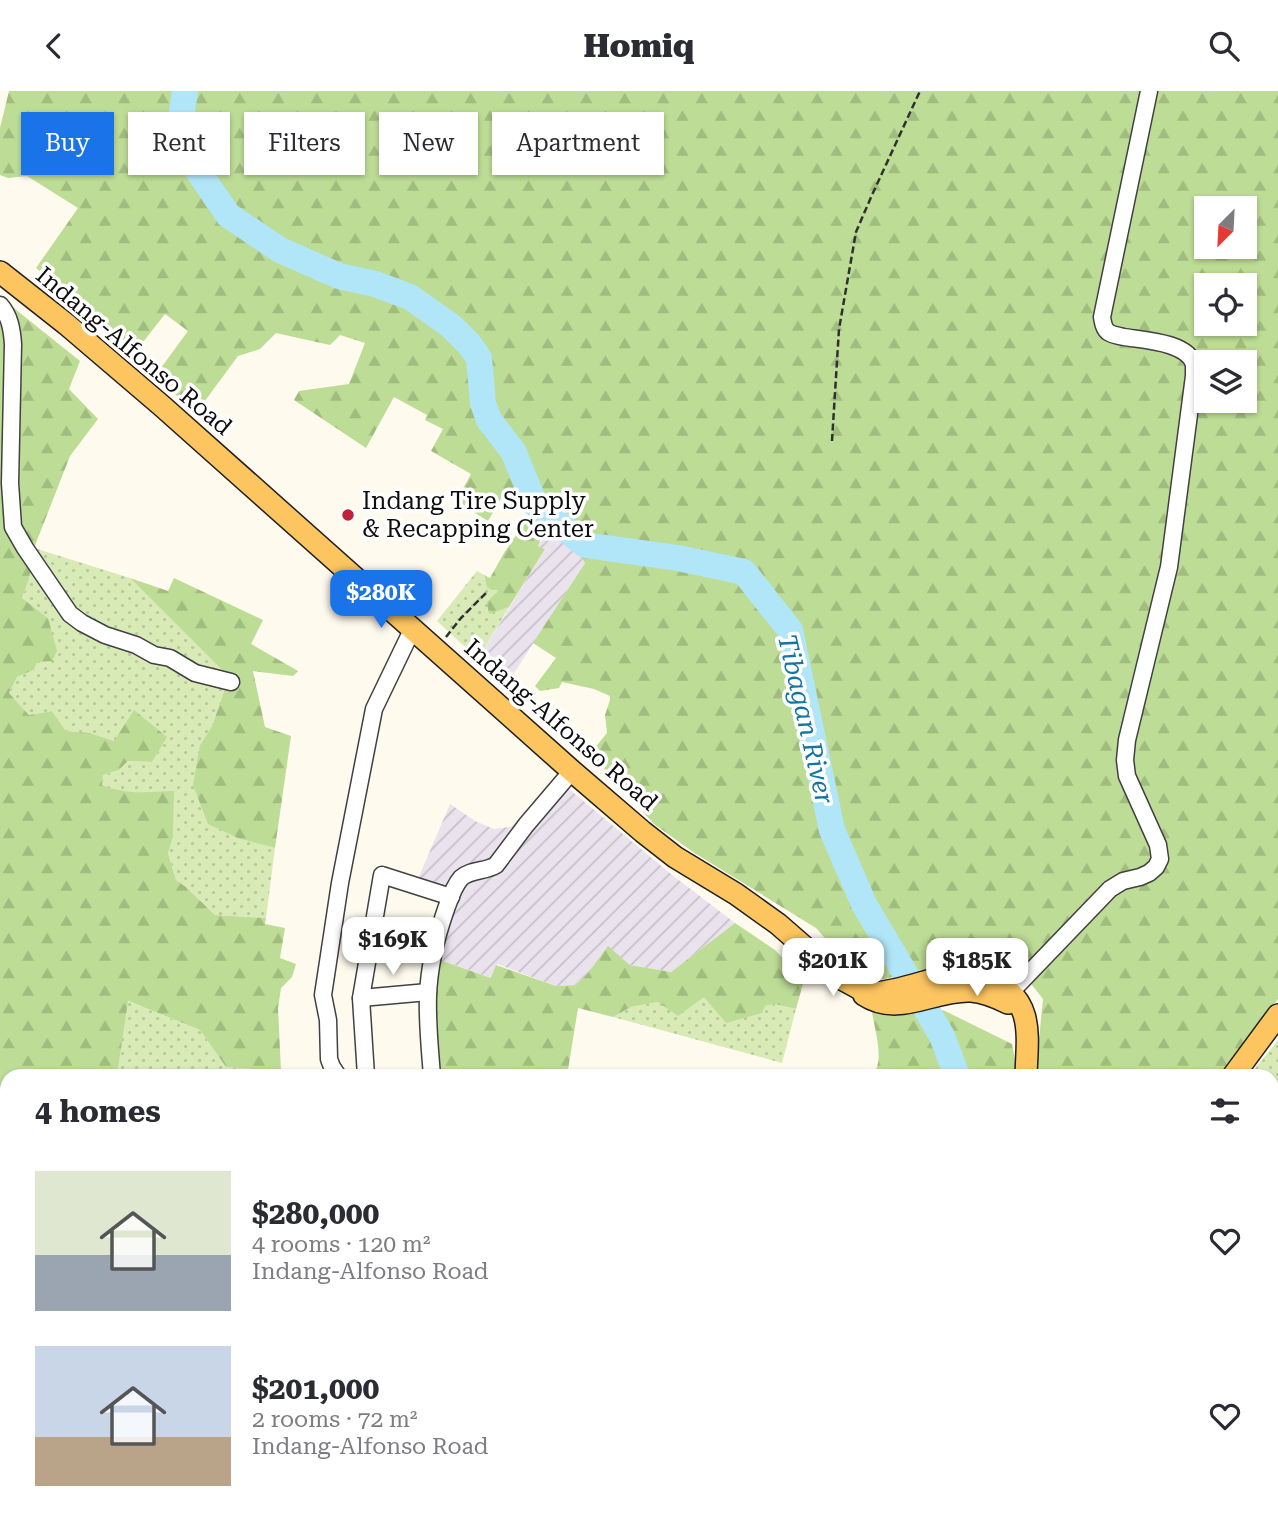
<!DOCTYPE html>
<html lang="en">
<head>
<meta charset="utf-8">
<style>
	body { margin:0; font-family:"Roboto Serif",serif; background:#f7f7f7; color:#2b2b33; height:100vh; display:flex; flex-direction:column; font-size:26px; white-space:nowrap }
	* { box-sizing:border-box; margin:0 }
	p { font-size:23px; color:#7c7c81 }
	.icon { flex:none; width:38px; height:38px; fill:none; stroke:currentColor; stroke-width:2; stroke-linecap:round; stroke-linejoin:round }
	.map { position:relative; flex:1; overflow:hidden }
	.panel { position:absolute; left:0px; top:978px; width:1279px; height:450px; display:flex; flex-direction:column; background:#fff; border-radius:21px 21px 0 0; box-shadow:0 2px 5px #0004 }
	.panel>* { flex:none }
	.banner { position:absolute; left:21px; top:21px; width:700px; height:63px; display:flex; gap:14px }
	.needle { width:46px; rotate:204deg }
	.tools { position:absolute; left:1194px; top:105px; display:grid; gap:14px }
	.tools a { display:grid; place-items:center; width:63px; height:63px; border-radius:0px; background:#fff; box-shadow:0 2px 5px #0004; font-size:35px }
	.price { position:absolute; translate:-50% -60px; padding:0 16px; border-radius:14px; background:#fff; color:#222; font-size:23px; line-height:46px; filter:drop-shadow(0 2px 4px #0008) }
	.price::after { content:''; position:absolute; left:50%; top:42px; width:21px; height:16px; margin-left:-10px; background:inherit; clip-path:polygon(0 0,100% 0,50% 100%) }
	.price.selected { background:#1a73e8; color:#fff }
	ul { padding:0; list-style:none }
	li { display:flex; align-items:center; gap:21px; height:175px; padding:0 35px }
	li span { display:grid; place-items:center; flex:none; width:196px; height:140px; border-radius:0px; color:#555 }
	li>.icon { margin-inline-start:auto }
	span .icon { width:84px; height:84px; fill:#fffc; stroke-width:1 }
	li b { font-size:30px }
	h2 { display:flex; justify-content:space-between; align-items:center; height:84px; padding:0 35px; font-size:30px }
	.tag { padding:0 24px; border-radius:0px; background:#fff; box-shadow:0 2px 5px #0004; font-size:24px; line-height:63px }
	.tag.selected { background:#1a73e8; color:#fff }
	header { display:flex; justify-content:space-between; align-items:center; height:91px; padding:0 35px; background:#fff; font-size:32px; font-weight:800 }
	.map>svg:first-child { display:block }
	.industrial { fill:url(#industrial-furrows) }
	.grass { fill:url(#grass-dots) }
	.forest { fill:url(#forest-firs); fill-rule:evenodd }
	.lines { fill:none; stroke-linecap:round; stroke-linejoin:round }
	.river { stroke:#b1e6f8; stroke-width:26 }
	.minor-casing { stroke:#414141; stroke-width:19 }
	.major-casing { stroke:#1f1f1f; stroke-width:24 }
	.path { stroke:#303030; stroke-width:2.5; stroke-dasharray:7 3.5; stroke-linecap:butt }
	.minor { stroke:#fff; stroke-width:16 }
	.major { stroke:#fdc560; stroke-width:21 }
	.poi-dot { fill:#c3213a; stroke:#fff; stroke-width:2.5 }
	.labels { text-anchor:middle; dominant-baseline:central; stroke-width:7; stroke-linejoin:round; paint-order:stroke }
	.street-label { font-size:24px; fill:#0e0e0e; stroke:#fff }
	.poi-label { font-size:24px; fill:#0e0e0e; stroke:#fff; text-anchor:start }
	.water-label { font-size:26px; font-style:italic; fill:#1275a4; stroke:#fff }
</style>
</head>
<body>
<header><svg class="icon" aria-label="back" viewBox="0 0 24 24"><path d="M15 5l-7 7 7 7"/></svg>Homiq<svg class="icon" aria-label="search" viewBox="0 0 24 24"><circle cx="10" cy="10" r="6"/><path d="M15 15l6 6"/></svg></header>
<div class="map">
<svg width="1278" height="1427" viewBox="0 0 1278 1427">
	<defs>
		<pattern id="industrial-furrows" width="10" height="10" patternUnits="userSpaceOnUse" patternTransform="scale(1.75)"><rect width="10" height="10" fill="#eae2ed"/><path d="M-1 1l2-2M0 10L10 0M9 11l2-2" fill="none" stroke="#c8c1ca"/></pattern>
		<pattern id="grass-dots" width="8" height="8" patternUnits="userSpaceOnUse" patternTransform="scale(1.75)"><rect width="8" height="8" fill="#d8ebb7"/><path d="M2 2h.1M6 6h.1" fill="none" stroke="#b8c89c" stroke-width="1.8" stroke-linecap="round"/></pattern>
		<pattern id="forest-firs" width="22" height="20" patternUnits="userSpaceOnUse" patternTransform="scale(1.75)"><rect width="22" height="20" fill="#bddc95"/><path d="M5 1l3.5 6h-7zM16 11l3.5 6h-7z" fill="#a1bc7f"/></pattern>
	</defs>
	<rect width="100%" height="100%" fill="#fffaee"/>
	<!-- industrial -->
	<g class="industrial">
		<polygon points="558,433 585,472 507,593 478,568 545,458 538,455 546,435"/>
		<polygon points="557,688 671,783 735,832 671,881 630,874 608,856 588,882 576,894 556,895 497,873 492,887 437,868 458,801 417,790 450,713 475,730 494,738 511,736"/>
	</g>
	<!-- grass -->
	<g class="grass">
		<polygon points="34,457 130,487 229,586 212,635 200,654 240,748 275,757 266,827 215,824 186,796 176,789 168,762 173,746 141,702 116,700 102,694 103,684 119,679 128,670 152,671 166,646 114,650 90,642 66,640 52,620 29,624 9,602 17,586 34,579 48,527 22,507 29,488"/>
		<polygon points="477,480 484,484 485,489 500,498 489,522 509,516 478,568 437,530"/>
		<polygon points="704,905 765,915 774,913 796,918 782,972 613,926 631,916 658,911"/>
		<polygon points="127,910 200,939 226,976 253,978 248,985 117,985"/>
		<path d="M1278,949V1427C1271,1427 1267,1425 1261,1421H1272V985H1249Z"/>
		<polygon points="0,1152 7,1155 7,1229 0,1232"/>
		<polygon points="368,1421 954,1421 960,1427 371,1427"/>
	</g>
	<!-- forest -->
	<g class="forest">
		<path d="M9,0H1278V908L1222,983L1202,985H1037L1036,979L1043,908L1021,880L987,871L947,873L884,888L876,886L874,882L845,870L816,837L693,761L654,733L609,682L589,664L607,642L605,624L610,609V605L594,598L562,591L559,597L540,600L535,595L556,567L533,552L585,472L559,433L546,435L538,455L545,458L509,516L489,523L487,511L499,499H492L487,496L484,484L490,487L504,462L533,419L504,402L488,430L456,410L471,383L431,360L443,338L425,329L427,324L394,306L366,357L294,309L299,300L349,293L365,252L340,244L330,254L276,242L260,258L238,265L196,322L155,285L188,240L165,223L136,260L36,177L78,117L27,85L8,87L0,84V37ZM1206,117H1244V156H1206ZM1206,194H1244V233H1206ZM1206,271H1244V310H1206Z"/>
		<path d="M0,206L80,270L69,298L98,328L70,365L34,457L29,488L22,507L48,527L57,560L52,570L37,571L34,579L17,586L9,602L29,624L52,620L66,640L90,642L114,650L134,619L167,646L152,671L128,670L119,679L103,684L102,694C125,704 150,701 174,700L173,746L168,762L176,789L186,796L215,824L266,827L265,833L285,837L280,867L296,873L292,886L281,897L278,917L281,980L329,985H248L253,978L226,976L200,939L128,910L117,985H7V1047L0,1045Z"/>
		<polygon points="130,487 168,500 174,487 263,529 251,553 298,580 293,585 253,580 265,636 291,645 275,757 240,748 208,733 193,694 200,654 212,635 229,586"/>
		<polygon points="735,832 775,859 804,889 796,918 774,913 765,915 762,922 726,932 704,906 678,925 658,911 631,916 613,926 578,917 567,985 439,985 435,903 437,868 491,887 496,874 556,895 576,894 588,882 608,855 630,874 671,881"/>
		<path d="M871,913L925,917L930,925L943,919L1012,953L1018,985H872C887,969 872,932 871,913Z"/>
		<polygon points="954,1421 1149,1421 1152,1427 960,1427"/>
		<polygon points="1175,1421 1261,1421 1268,1426 1274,1427 1177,1427"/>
	</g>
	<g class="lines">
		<!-- river -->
		<g class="river">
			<polyline points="185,0 181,27 196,77 228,124 280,159 339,185 375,193 410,206 451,235 469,253 479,267 483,312 489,329 513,360 535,413 585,454 678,467 744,481 790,539 832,739 864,813 942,945 957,985"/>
			<polyline points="1011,1421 1012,1427"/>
		</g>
		<!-- minor casing -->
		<g class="minor-casing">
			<g id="minor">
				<path d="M0,214C10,225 12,239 13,253L10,392L13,436L25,457L70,523L82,532L105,544L136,554L154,564L170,567L195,582L231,591"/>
				<path d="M1011,901L1110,798L1123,790L1140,786L1149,782L1156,776L1160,768L1158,754L1127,685L1125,669L1127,649L1169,476L1194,285C1194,281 1194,277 1194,274C1189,251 1142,249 1124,246C1119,245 1112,244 1108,241C1103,237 1103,231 1102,226L1149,0"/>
				<polyline points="361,907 428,901"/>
				<polyline points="338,985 332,976 329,968 328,929 323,904 340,792 374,618 412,539"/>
				<polyline points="366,985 361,907 382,784 451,806"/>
				<path d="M432,985C430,959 427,931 428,905C429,877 436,847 445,821C449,810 453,796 461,787C471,778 485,781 496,774L526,734L572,680"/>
				<polyline points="0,1331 7,1332"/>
				<polyline points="141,1421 140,1425 146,1427"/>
				<polyline points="1161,1421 1164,1427"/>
				<polyline points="173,1427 175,1421"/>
			</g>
		</g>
		<!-- major casing -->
		<g class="major-casing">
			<g id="major">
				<path d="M0,181L66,233L162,315L572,680L643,741L675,766L736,803L778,833L840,887L862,899L874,902C903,900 930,887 958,883C971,882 983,886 995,891C1035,911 1027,947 1026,985"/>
				<path d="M864,904C899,927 934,898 971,900C984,901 996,906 1008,912"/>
				<polyline points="1233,985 1278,924"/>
			</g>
		</g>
		<!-- path -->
		<g class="path">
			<polyline points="832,350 839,238 856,141 872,104 920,0"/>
			<polyline points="446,546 461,527 487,501"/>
			<polyline points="0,1171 7,1172"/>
			<polyline points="363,1421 365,1427"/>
		</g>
		<!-- minor -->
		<use href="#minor" class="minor"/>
		<!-- major -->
		<use href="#major" class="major"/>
	</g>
	<!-- markers -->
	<circle class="poi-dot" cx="348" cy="424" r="7"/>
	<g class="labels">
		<!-- street labels -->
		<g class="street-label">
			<text transform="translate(134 260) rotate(40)">Indang-Alfonso Road</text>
			<text transform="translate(561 634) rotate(41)">Indang-Alfonso Road</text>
		</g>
		<!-- poi labels -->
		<g class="poi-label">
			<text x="362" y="410">Indang Tire Supply<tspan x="362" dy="28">&amp; Recapping Center</tspan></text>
		</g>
		<!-- water labels -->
		<g class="water-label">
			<text transform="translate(806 628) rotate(77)">Tibagan River</text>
		</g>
	</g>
</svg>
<div class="tools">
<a><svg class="needle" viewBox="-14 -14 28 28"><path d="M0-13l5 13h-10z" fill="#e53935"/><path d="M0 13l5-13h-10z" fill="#7c7c81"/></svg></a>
<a><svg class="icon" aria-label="locate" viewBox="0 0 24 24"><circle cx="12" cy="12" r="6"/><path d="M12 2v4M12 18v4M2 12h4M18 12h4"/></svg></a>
<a><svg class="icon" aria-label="layers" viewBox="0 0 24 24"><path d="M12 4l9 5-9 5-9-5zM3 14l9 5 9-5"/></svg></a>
</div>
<b class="price selected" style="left:381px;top:539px">$280K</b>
<b class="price" style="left:393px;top:886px">$169K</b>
<b class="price" style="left:833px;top:907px">$201K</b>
<b class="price" style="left:977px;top:907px">$185K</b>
<div class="banner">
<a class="tag selected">Buy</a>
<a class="tag">Rent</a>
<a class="tag">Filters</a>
<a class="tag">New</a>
<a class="tag">Apartment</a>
</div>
<section class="panel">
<h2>4 homes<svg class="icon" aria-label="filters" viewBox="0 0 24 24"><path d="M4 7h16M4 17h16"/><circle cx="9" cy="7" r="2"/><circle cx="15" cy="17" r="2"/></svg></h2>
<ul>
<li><span style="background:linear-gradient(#dfe7d0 60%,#9aa5b1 0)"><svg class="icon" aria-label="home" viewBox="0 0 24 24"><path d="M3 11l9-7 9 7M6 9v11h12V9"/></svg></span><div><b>$280,000</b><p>4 rooms · 120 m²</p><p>Indang-Alfonso Road</p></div><svg class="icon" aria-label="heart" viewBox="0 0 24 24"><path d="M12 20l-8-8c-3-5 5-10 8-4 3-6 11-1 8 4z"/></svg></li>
<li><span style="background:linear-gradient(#c9d6e8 65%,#b9a48a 0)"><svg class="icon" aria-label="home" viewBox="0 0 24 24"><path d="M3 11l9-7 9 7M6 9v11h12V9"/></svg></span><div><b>$201,000</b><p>2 rooms · 72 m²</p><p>Indang-Alfonso Road</p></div><svg class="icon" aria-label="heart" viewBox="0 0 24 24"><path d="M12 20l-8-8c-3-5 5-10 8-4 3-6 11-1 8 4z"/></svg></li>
</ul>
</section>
</div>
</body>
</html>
